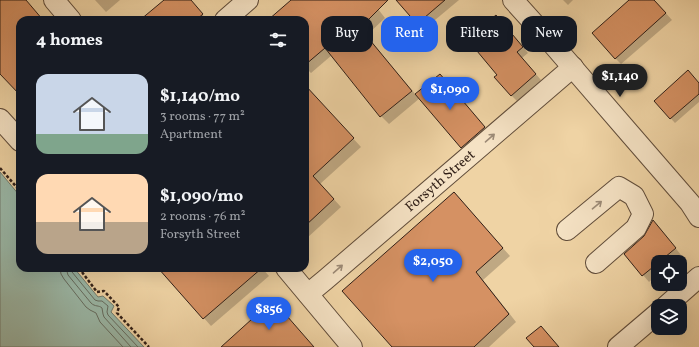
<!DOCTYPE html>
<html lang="en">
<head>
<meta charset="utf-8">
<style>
	body { margin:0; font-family:Vollkorn,serif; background:#242831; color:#f1f3f6; height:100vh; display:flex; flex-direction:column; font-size:15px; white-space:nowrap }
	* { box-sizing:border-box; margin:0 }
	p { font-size:13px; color:#9ea1a6 }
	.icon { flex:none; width:22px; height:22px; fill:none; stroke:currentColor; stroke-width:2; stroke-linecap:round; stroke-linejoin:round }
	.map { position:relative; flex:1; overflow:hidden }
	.details { position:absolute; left:16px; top:16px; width:293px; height:256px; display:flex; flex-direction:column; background:#171b24; border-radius:12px; box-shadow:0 4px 16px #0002 }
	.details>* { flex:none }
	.top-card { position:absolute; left:321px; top:16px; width:318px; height:36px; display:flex; gap:8px }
	.fabs { position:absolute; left:651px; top:255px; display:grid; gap:8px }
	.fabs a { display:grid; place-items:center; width:36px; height:36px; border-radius:8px; background:#171b24; box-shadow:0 4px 16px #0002; font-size:20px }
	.price { position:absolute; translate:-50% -34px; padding:0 9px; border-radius:14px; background:#2563eb; color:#fff; font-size:13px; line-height:26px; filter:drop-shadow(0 1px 2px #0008) }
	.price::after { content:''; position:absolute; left:50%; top:24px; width:12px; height:9px; margin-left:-6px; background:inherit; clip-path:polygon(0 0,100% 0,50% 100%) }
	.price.current { background:#222; color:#fff }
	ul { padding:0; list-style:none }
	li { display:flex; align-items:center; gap:12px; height:100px; padding:0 20px }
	li span { display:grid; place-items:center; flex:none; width:112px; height:80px; border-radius:12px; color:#555 }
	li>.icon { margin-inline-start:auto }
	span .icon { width:48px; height:48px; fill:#fffc; stroke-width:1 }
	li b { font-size:17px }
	h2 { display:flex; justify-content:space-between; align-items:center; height:48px; padding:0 20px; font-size:17px }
	.tag { padding:0 14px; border-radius:12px; background:#171b24; box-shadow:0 4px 16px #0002; font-size:14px; line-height:36px }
	.tag.current { background:#2563eb; color:#fff }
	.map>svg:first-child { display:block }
	.water { fill:#9ab8a8; stroke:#707b6e }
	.shadow { fill:#0003 }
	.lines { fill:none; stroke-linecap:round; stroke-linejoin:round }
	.shore { stroke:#656c60; stroke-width:1 }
	.building { fill:#d59163; stroke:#301f17 }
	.minor-casing { stroke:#604c3a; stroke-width:22 }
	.path { stroke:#301f17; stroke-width:2.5; stroke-dasharray:3 2; stroke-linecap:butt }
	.minor { stroke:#f5e2c4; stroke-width:20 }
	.oneway { stroke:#9c8a76 }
	.labels { text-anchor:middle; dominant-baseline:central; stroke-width:3; stroke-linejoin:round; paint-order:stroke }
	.street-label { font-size:14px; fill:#301f17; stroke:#f5e2c4 }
</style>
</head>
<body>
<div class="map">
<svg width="699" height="347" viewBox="0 0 699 347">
	<rect width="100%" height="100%" fill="#efd3a4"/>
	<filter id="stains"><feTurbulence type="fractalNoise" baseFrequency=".005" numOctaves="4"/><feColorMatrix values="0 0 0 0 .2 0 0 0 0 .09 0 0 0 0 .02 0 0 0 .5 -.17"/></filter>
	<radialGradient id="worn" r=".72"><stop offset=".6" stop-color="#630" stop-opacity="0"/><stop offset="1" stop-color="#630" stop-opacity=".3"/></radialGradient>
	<!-- water -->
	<polygon class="water" points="0,172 20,196 20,268 74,268 98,297 103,296 114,306 111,312 144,347 0,347"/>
	<!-- shadow -->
	<g class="shadow">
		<polygon points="95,0 120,0 106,12"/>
		<polygon points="165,0 190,0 207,20 142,20"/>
		<polygon points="292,0 371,0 385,18 366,36 416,95 440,75 490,134 468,154 420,98 389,124 381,116 332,55 311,73 305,67 305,20 269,20"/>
		<polygon points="397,0 459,0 423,30"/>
		<polygon points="563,0 573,0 568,5"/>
		<polygon points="631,0 654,0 672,20 621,64 615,58"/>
		<polygon points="502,22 528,53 522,58 541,80 517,101 511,95 498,75"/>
		<polygon points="699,84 699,102 675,123 655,101"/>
		<polygon points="305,86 361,147 320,184 341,207 307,238 305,236"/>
		<polygon points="461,201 510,256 483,280 516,322 489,347 393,347"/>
		<polygon points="659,227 681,255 673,262 658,262 658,274 649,282 625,254"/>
		<polygon points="164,268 262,268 269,276 211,326 161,270"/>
	</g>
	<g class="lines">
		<!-- shore -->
		<g class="shore">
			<polyline points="60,268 61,274 64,279 86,307 90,310 96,313 100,322 123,347"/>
			<path d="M66,268L68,275L91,303C95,307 99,305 102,308L103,314L104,317L131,347"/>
			<polyline points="71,268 72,272 95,300 98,301 102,301 108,306 107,312 108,315 138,347"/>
		</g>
	</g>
	<!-- building -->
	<g class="building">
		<polygon points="0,0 26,0 43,20 20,20 20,95 0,74"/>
		<polygon points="164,0 191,0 203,14 196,20 140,20"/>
		<polygon points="291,0 388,0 360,28 412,91 380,117 325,48 305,65 305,20 268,20"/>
		<polygon points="396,0 445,0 417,24"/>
		<polygon points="629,0 654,0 666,13 615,59 592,33"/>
		<polygon points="496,15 523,47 517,52 536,74 511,96 494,77 497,75 467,39"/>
		<polygon points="688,70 699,83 699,94 670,119 654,101"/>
		<polygon points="440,74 485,127 461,148 415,94"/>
		<polygon points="305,85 354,138 313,176 334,199 305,226"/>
		<polygon points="454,192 503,248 476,272 509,314 474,347 392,347 342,291"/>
		<polygon points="653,220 676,248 659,262 658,262 658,263 642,276 624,254 644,236"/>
		<polygon points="158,268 262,268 203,319"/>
		<polygon points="273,300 314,347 221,347"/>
		<polygon points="541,326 559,347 534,347 526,338"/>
	</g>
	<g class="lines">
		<!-- minor casing -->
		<g class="minor-casing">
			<g id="minor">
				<polyline points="54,0 71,20"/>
				<polyline points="513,0 549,40 631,135 690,203 699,217"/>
				<polyline points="225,20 248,0"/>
				<polyline points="0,119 20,141"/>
				<polyline points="567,230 619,187 634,196 643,214 636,228 596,263"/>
				<polyline points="286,268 352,347"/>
				<path id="s1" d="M308,294L325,280L573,67"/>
				<polyline points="666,306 699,277"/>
				<polyline points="618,347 658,313"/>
			</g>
		</g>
		<!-- path -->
		<g class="path">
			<polyline points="0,168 20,191"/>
			<polyline points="79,268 97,292 104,291 119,307 117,313 149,347"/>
		</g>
		<!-- minor -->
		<use href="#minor" class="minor"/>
	</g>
	<!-- one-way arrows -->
	<defs><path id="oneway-shaft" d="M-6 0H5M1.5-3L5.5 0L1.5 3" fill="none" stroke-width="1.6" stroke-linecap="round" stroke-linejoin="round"/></defs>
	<g class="oneway">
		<use href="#oneway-shaft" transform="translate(490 138) rotate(-41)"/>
		<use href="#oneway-shaft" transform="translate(597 205) rotate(-40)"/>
		<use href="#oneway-shaft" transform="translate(338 269) rotate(-41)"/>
	</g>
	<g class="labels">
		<!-- street labels -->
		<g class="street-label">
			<text stroke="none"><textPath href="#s1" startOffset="174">Forsyth Street</textPath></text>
		</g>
	</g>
	<rect width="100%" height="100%" filter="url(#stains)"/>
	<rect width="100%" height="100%" fill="url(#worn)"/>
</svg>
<div class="fabs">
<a><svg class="icon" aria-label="locate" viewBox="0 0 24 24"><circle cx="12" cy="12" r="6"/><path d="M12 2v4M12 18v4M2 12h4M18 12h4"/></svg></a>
<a><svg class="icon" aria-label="layers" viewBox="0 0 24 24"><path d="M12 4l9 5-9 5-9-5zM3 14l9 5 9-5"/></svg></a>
</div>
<b class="price current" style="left:620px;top:98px">$1,140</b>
<b class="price" style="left:450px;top:111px">$1,090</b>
<b class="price" style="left:433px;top:283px">$2,050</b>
<b class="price" style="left:269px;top:331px">$856</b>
<div class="top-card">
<a class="tag">Buy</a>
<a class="tag current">Rent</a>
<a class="tag">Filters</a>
<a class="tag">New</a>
</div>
<section class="details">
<h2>4 homes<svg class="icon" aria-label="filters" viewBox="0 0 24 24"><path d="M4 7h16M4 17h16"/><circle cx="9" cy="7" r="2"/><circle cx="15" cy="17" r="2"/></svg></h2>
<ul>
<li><span style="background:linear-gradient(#c9d6e8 75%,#7fa58c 0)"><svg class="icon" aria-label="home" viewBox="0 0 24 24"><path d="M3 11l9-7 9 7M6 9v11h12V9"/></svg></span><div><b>$1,140/mo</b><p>3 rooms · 77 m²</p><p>Apartment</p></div></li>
<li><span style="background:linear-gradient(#ffd9b3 60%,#b9a48a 0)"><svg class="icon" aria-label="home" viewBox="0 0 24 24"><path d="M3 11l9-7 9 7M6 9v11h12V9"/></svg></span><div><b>$1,090/mo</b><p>2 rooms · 76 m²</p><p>Forsyth Street</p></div></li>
</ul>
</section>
</div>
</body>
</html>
